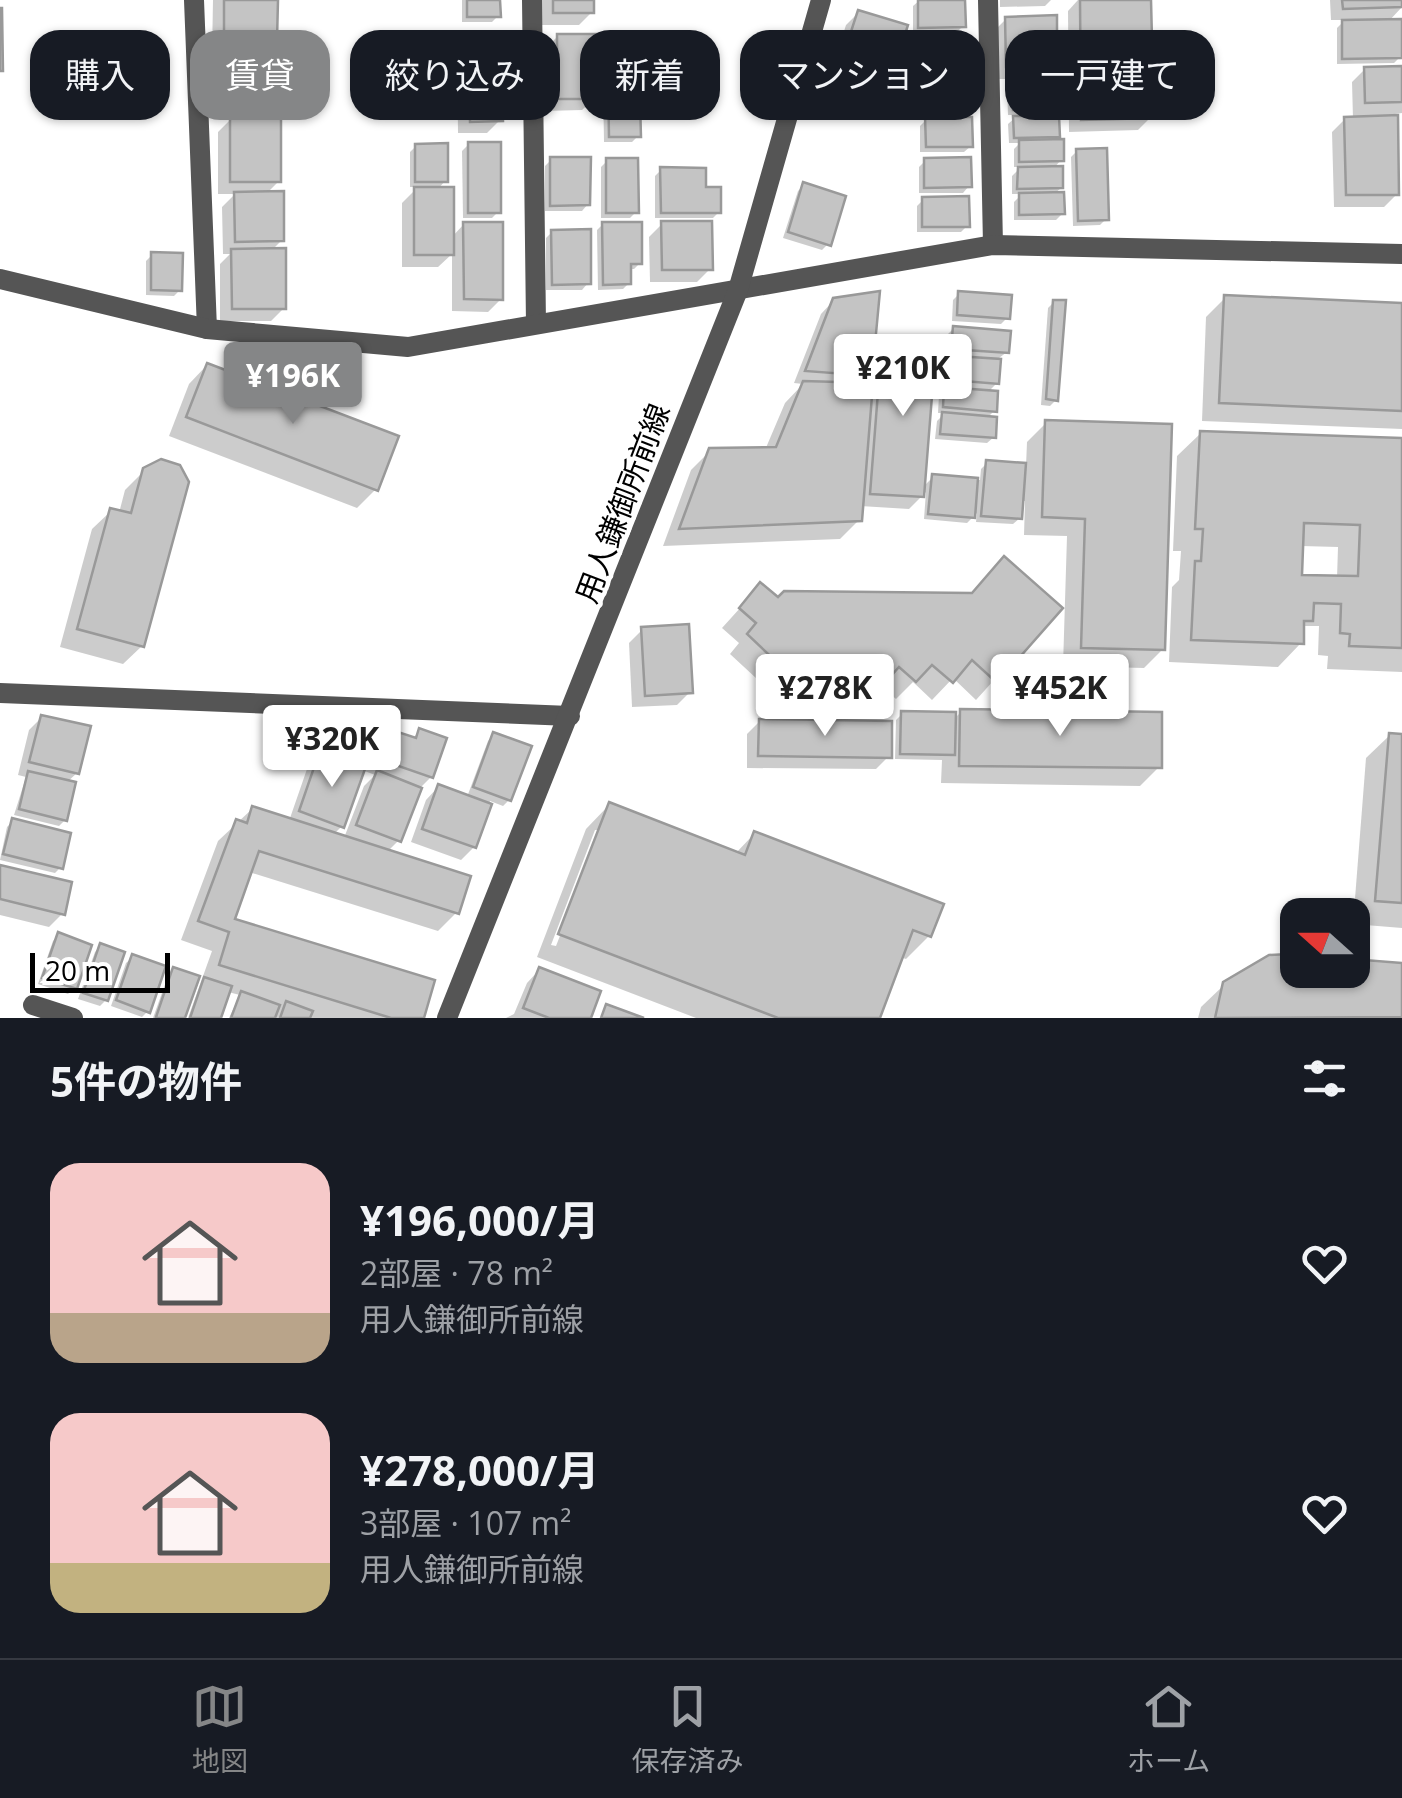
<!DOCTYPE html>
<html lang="ja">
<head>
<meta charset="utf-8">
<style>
	body { margin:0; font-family:"Open Sans","Noto Sans JP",sans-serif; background:#20242c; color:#f1f3f6; height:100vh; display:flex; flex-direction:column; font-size:38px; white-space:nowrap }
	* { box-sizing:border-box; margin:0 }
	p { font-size:32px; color:#9ea1a6 }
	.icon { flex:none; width:55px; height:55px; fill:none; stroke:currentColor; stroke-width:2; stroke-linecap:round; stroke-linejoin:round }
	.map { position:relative; height:1018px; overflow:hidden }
	.side { display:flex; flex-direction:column; background:#171b24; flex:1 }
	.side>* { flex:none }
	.top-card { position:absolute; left:30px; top:30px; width:1342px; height:90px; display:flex; gap:20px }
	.needle { width:65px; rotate:291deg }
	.tools { position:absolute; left:1280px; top:898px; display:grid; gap:20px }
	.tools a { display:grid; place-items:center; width:90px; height:90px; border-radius:20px; background:#171b24; box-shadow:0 2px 8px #0004; font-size:50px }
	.scale { position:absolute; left:30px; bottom:25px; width:140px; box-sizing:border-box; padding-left:10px; border:5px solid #000; border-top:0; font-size:28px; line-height:35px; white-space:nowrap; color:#000; -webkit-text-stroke:8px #fff; paint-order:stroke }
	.price { position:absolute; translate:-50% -85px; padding:0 22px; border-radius:10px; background:#fff; color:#222; font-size:32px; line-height:65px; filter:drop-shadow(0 2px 5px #0008) }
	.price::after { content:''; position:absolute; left:50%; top:60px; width:30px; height:22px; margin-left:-15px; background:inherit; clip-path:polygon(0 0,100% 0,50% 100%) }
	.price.selected { background:#858687; color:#fff }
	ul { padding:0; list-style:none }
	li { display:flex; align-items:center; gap:30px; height:250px; padding:0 50px }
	li span { display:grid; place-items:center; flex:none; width:280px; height:200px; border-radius:30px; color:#555 }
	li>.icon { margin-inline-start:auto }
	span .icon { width:120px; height:120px; fill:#fffc; stroke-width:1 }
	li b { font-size:42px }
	h2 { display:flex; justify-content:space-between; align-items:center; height:120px; padding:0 50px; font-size:42px }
	.chip { padding:0 35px; border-radius:30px; background:#171b24; box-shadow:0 2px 8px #0004; font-size:35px; line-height:90px }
	.chip.selected { background:#858687; color:#fff }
	.dock { display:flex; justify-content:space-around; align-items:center; height:140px; border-top:2px solid #363941; background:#171b24; font-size:28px; color:#9ea1a6 }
	.dock a { display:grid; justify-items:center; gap:5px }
	.dock .selected { color:#858687 }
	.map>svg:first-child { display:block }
	.shadow { fill:#0003; fill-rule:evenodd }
	.building { fill:#c4c4c4; stroke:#999; stroke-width:2.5; fill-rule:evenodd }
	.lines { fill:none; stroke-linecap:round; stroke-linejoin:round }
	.minor { stroke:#555; stroke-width:20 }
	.labels { text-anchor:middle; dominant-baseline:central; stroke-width:9; stroke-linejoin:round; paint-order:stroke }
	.street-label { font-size:30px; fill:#000; stroke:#fff }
</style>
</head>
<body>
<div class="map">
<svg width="1402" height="1018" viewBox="0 0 1402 1018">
	<rect width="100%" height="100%" fill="#fff"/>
	<!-- shadow -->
	<g class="shadow">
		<polygon points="213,0 275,0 275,39 264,50 277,106 264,119 279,181 266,194 282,240 271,251 284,308 271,321 220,321 220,264 230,254 223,254 222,207 235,194 218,194 218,132 231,119 213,119 213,64 223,53 212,53"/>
		<polygon points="462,0 498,0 498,16 492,22 462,22"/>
		<polygon points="541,0 592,0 592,12 579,25 541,25"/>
		<polygon points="920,0 963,0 963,26 957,32 913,33 913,6"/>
		<polygon points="1000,0 1051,0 1045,6 1000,7"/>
		<polygon points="1078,0 1148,0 1151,117 1138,130 1069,132 1068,11"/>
		<polygon points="1330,0 1402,0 1402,7 1388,22 1400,57 1394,63 1337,64 1337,28 1345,20 1331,20"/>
		<polygon points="859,12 897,51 885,63 881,74 885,107 872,120 821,103 846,25"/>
		<polygon points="1006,19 1055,65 1041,79 1056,108 1047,118 1057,136 1051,142 1061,160 1053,169 1061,188 1053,195 1063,213 1056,220 1014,220 1014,202 1022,194 1012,194 1012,176 1021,167 1014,167 1014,149 1020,143 1009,143 1008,124 1018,115 1008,115 1007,86 1014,79 994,79 993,32"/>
		<polygon points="558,36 595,98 582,110 545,111 545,49"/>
		<polygon points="470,43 500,120 487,133 458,133 457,56"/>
		<polygon points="912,43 967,94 954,107 901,108 899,56"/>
		<polygon points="1365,69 1402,69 1402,113 1395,114 1397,194 1384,207 1334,207 1332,132 1345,119 1353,119 1352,82"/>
		<polygon points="609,79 648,100 638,106 638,136 632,142 604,142 603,85"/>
		<polygon points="926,120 971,146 964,152 920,152 920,126"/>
		<polygon points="469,144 498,212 492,218 463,218 462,151"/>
		<polygon points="416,146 445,181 437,190 451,238 464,224 501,299 488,312 452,311 452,254 438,267 402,267 402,203 418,187 410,187 410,152"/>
		<polygon points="1077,151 1106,219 1100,225 1073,226 1071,157"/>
		<polygon points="551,160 588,204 582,211 545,211 545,166"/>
		<polygon points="607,161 636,212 630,218 601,218 601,167"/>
		<polygon points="925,161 969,186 963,193 919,193 919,167"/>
		<polygon points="661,170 704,189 719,212 713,218 655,218 655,176"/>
		<polygon points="804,185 828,244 822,250 783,238 798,191"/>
		<polygon points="923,200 967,226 961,232 917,232 917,206"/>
		<polygon points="603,224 640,263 634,269 629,269 629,283 623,289 598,290 597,230"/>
		<polygon points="662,224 710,269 697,282 650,282 649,237"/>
		<polygon points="552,232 588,283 582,290 546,290 546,238"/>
		<polygon points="152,255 180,290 174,296 146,295 146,261"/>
		<polygon points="959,294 1007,318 1001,324 952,321 953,300"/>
		<polygon points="1225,298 1402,305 1402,429 1202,421 1206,317"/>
		<polygon points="834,300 871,355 883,343 932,368 946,358 948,334 954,328 1007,352 999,358 997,383 987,393 994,411 987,418 994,437 987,443 935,439 937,421 945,413 938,413 939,395 949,386 930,384 922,488 933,477 980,480 981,469 987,463 1026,466 1027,442 1046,423 1163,649 1144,668 1063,666 1067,536 1024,535 1025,501 1021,501 1020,518 1013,524 976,522 977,513 967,523 924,519 926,492 909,509 860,506 859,520 840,539 663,546 691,470 710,451 765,450 785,403 803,384 794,383 821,314"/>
		<polygon points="1054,302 1056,400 1050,406 1041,405 1048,308"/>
		<polygon points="207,365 375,490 357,508 169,436 189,384"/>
		<path d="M1201,433L1402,441V672L1327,669L1328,656L1318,655L1319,626H1305L1301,643L1278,667L1169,662L1172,587L1179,580L1181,551H1173L1177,456ZM1301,546L1338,547L1337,578L1300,577Z"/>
		<polygon points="145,470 142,646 123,664 60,647 92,529 111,511 119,513 125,490"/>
		<polygon points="760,586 777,600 1059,608 976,700 953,678 932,700 913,682 896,699 880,685 861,704 837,683 815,705 784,704 730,654 739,643 722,628"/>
		<polygon points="642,630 690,692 677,705 632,707 629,643"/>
		<polygon points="961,712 1159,767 1140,786 941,783 942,760 895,759 896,720 902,714 953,720"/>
		<polygon points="42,717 77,773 66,783 65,820 59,826 14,815 26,777 18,775 29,730"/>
		<polygon points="760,721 889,756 876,769 747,768 747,734"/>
		<path d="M348,731L367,738L372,733L385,737L390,731L412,739L420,731L431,777L418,790L398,841L387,852L456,913L438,931L249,872L232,920L432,981L421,1018H229L240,995L228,992L219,1018H188L212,951L181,940L218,841L252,809L289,821L307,769L320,756L330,759L335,744ZM362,770L375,775L364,786L344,838L333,835L342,826Z"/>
		<polygon points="494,735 509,800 503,806 490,801 474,847 461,860 411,842 426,800 438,787 467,797 488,741"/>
		<polygon points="1390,735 1402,736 1402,928 1353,924 1366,758"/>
		<path d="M609,805L735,854L754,834L929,936L906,959L900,957L877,1018H696L537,957L586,829ZM595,830H601L556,946L551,945Z"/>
		<polygon points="13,821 61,867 55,873 0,860 7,827"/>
		<polygon points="0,867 62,914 49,927 0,915"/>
		<polygon points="59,935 74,988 68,994 38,984 53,941"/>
		<polygon points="101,946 106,1000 100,1006 78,999 95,952"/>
		<polygon points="133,957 148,1011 142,1017 111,1006 126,963"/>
		<polygon points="1402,967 1402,1018 1198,1018 1201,1007 1225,984 1298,970"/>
		<polygon points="174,970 196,978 182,1018 153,1018 168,976"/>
		<polygon points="539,970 598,992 588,1018 506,1018 514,1014 527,983"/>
	</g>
	<!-- building -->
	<g class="building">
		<polygon points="224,0 278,0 277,40 224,41"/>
		<polygon points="467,0 500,0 501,17 467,17"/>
		<rect x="553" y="0" width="41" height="13"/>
		<polygon points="918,0 965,0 966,27 918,28"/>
		<polygon points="1080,0 1151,0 1154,118 1081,120"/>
		<polygon points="1342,0 1402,0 1402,7 1343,9"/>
		<polygon points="0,8 2,8 3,71 0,71"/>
		<polygon points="858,10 908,25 899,53 892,51 885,73 898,77 888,108 832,90"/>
		<polygon points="1057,15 1057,66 1006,67 1005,17"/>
		<polygon points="1402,19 1402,58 1342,59 1342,20"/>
		<rect x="557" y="34" width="40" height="65"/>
		<polygon points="969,39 970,95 913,96 911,40"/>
		<polygon points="502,40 503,121 470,122 469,41"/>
		<rect x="225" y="48" width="54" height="59"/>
		<polygon points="1402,66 1402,102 1365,103 1364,67"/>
		<polygon points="1058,76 1059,109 1013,110 1012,77"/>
		<polygon points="608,77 650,77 650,101 640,101 641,137 609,137"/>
		<polygon points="1398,115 1399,195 1346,195 1344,117"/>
		<polygon points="281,116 281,182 230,182 230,117"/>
		<polygon points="1013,116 1059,116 1060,137 1014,138"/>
		<polygon points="925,117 972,117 973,147 926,147"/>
		<polygon points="1064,139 1064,161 1019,162 1019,140"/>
		<rect x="468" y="142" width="33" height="71"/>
		<polygon points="448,143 448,182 415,182 415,144"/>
		<polygon points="1107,148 1109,220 1078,221 1076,149"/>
		<polygon points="550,157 591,157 590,205 550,206"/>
		<polygon points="971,157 972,187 924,188 924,158"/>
		<polygon points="606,158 638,158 639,213 606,213"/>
		<polygon points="1063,166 1063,188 1017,189 1018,167"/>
		<polygon points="660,167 706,168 706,187 721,187 721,213 661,213"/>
		<polygon points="803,182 846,196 831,246 788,232"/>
		<rect x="414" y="187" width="40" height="68"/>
		<polygon points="284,191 284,241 235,242 234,192"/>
		<polygon points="1064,192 1065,214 1019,215 1019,193"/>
		<polygon points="969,196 970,227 922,227 922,197"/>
		<polygon points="661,221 712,221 713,270 662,270"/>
		<polygon points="463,222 503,222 503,300 464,299"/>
		<polygon points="602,222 642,222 642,264 631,264 631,284 603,285"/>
		<polygon points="591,229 591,284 552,285 551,230"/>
		<polygon points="286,248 286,309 232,309 231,249"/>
		<polygon points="151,252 183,253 182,291 151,290"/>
		<polygon points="880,291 872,376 805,371 833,298"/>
		<polygon points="958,291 1012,295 1010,319 957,315"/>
		<polygon points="1224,295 1402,303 1402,411 1219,403"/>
		<polygon points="1053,300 1066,300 1058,401 1046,399"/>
		<polygon points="953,326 1011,331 1009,353 951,349"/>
		<polygon points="882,341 936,345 924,497 870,494"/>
		<polygon points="941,355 1001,359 999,384 940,379"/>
		<polygon points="207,363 399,436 378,491 186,417"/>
		<polygon points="803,381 873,383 862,521 679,529 709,448 776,447"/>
		<polygon points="944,387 998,391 997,412 943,407"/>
		<polygon points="942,412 997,417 996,438 940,434"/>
		<polygon points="1045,420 1172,424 1165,650 1081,648 1085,519 1042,517"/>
		<path d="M1200,431L1402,438V648L1349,646L1350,634L1340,633L1341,604L1314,603L1313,621H1304V644L1191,640L1195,561H1201L1203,529H1195ZM1304,523L1360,525L1358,576L1302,575Z"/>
		<polygon points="161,459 180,465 189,482 144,647 77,629 110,508 131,513 143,468"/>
		<polygon points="986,460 1026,463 1022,519 981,516"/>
		<polygon points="932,474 978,478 975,518 928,514"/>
		<polygon points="1004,556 1063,608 997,683 972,660 953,683 932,665 916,682 899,667 881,687 855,665 836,687 803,687 747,634 756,623 739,608 760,582 778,597 784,591 972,593"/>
		<polygon points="689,624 693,693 645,696 641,627"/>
		<polygon points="960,709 1162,712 1162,768 959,766"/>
		<polygon points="901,711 956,712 955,755 900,754"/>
		<polygon points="41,715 91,726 79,774 29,762"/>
		<polygon points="759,719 892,721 892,758 758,756"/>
		<polygon points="347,728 369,736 371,730 387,735 389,729 416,738 419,728 447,738 433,778 341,746"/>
		<polygon points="493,732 532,746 511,801 473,787"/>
		<polygon points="1389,733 1402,734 1402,903 1375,901"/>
		<polygon points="319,753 365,769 344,828 299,811"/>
		<polygon points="377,770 422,788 401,842 356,825"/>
		<polygon points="28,771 76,782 67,821 19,809"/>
		<polygon points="438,784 492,804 476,848 422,829"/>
		<polygon points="609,802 745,855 754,831 944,904 931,937 913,930 880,1018 778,1018 558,934"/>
		<polygon points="252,806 471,876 459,914 259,851 235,919 435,980 424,1018 391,1018 219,965 229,932 198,921 236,819 247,823"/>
		<polygon points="12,818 71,833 63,869 3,854"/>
		<polygon points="0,865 72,882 65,915 0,899"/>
		<polygon points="58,932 92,945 77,989 42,978"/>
		<polygon points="100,943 125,952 108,1001 83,993"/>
		<polygon points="132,954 166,966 150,1013 116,1000"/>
		<polygon points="1290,954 1298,955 1298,970 1352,970 1352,959 1402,963 1402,1017 1215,1018 1223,982 1269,955"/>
		<polygon points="173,967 200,976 185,1018 158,1018 156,1017"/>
		<polygon points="539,967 601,991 591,1018 549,1018 523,1008"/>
		<polygon points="204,977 232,986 221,1018 190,1018"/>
		<polygon points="241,991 280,1005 275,1018 231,1018"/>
		<polygon points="286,1001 313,1011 310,1018 280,1018"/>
		<polygon points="606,1004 644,1018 601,1018"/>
	</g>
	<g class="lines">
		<!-- minor -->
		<g class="minor">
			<polyline points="194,0 207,329"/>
			<polyline points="532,0 536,324"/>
			<polyline points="988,0 993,245"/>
			<polyline points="0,279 207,329 408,347 993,245 1402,254"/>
			<polyline points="0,693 570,716"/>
			<polyline points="33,1005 73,1018"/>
			<polyline points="447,1018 738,290 821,0"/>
		</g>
	</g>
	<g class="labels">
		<!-- street labels -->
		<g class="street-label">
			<text transform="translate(622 503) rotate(-69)">用人鎌御所前線</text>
		</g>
	</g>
</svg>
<div class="tools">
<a><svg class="needle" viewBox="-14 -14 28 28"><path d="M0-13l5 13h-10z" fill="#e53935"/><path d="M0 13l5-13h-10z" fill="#9ea1a6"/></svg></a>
</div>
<div class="scale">20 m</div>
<b class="price" style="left:903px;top:419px">¥210K</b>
<b class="price selected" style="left:293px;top:427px">¥196K</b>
<b class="price" style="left:825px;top:739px">¥278K</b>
<b class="price" style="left:1060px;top:739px">¥452K</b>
<b class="price" style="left:332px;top:790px">¥320K</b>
<div class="top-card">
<a class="chip">購入</a>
<a class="chip selected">賃貸</a>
<a class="chip">絞り込み</a>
<a class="chip">新着</a>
<a class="chip">マンション</a>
<a class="chip">一戸建て</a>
</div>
</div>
<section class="side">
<h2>5件の物件<svg class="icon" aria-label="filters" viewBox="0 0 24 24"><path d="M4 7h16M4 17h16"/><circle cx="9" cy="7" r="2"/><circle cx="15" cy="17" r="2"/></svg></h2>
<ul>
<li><span style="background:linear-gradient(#f6c9c9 75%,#b9a48a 0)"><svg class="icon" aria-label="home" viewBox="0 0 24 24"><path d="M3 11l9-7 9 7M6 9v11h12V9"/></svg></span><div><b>¥196,000/月</b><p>2部屋 · 78 m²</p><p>用人鎌御所前線</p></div><svg class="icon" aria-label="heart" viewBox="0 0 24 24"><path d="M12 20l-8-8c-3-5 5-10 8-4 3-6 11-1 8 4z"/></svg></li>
<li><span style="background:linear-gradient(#f6c9c9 75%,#c2b280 0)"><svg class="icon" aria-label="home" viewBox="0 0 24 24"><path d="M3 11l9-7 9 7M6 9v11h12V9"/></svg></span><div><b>¥278,000/月</b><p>3部屋 · 107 m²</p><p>用人鎌御所前線</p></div><svg class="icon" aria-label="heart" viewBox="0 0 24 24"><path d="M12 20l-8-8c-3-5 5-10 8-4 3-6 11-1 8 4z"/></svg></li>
</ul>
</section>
<nav class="dock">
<a class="selected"><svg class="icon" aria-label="map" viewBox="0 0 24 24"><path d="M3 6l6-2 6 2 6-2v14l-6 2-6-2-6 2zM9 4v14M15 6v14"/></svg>地図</a>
<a><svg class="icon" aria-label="saved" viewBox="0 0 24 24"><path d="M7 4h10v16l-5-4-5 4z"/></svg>保存済み</a>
<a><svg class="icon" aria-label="home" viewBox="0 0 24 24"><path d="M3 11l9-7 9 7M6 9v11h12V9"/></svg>ホーム</a>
</nav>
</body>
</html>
